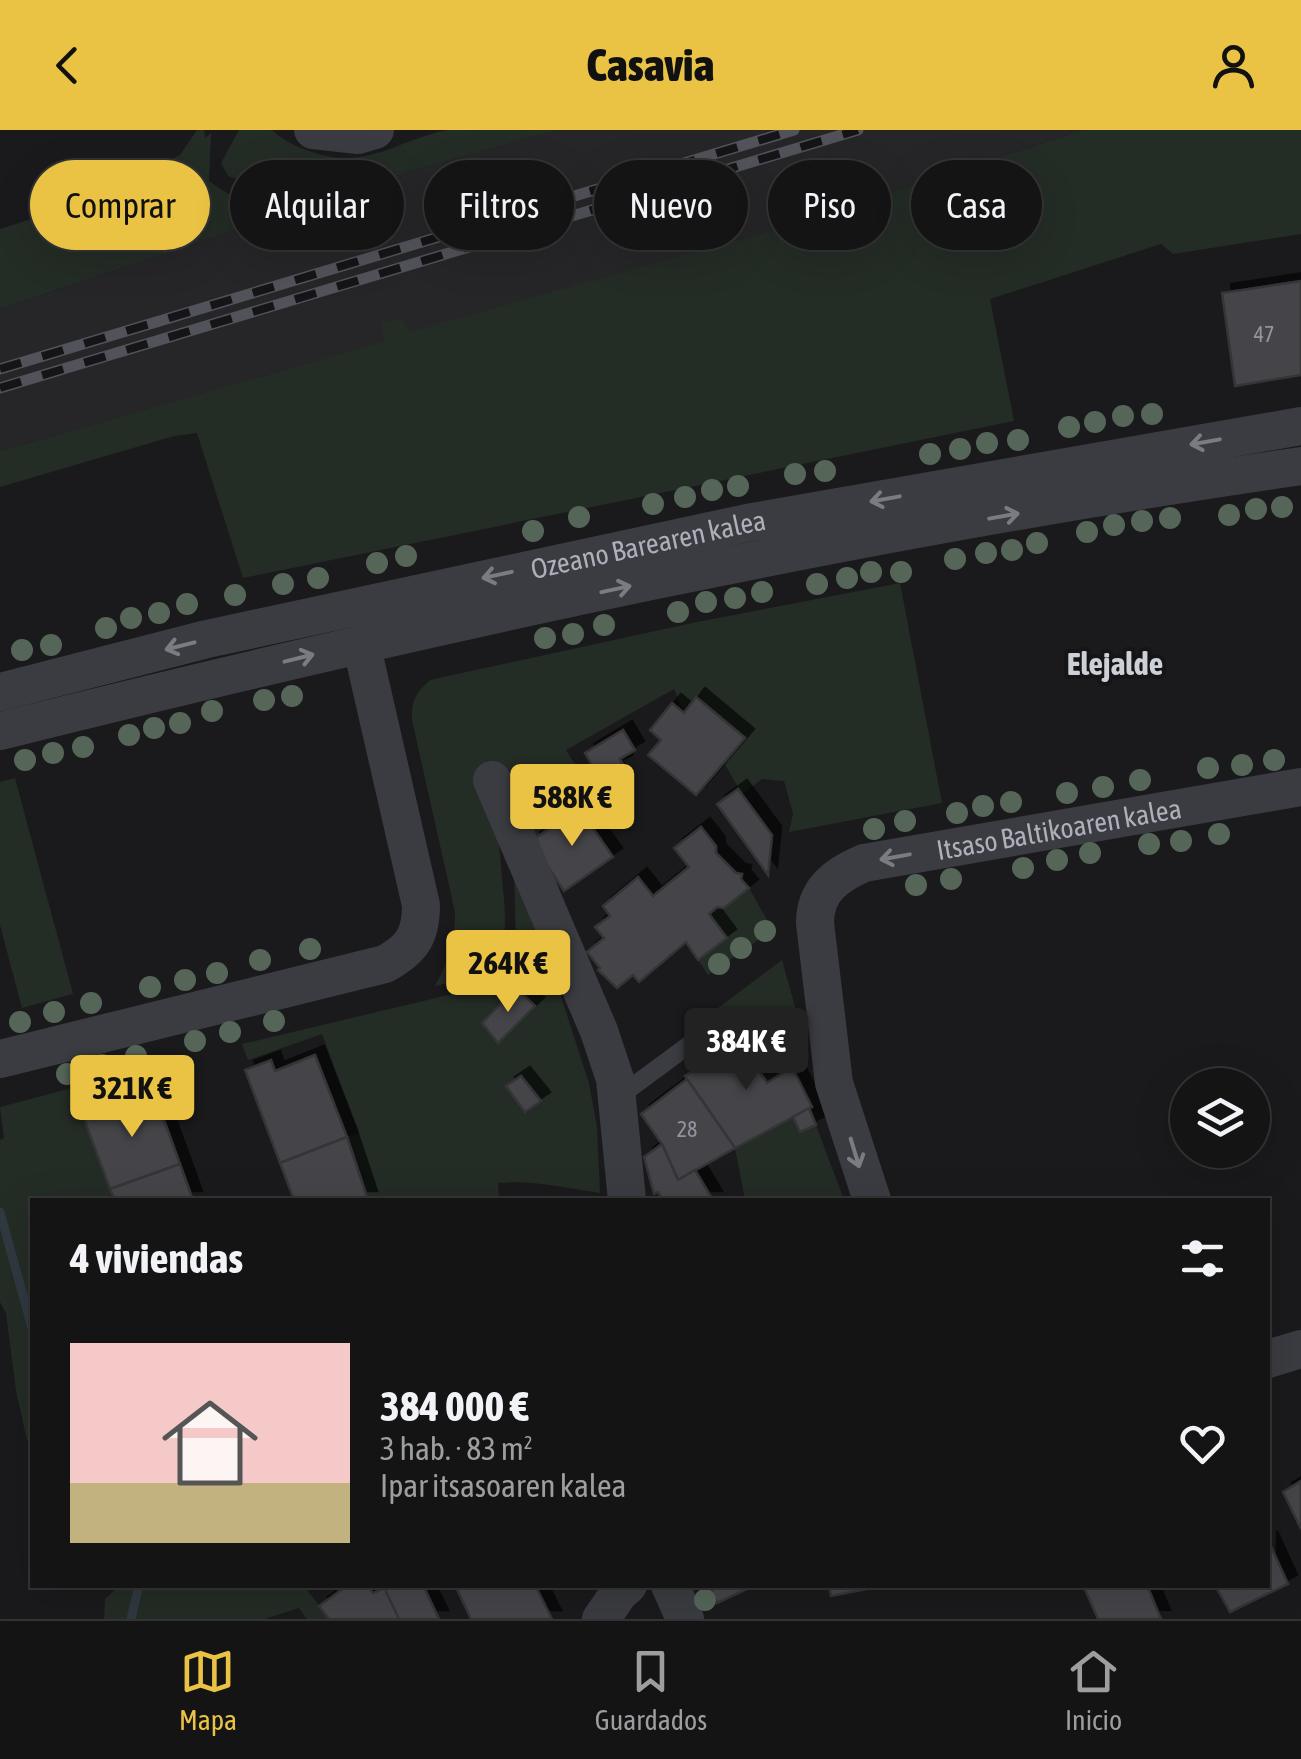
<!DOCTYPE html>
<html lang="es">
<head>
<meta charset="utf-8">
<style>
	body { margin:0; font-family:"Asap Condensed",sans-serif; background:#212122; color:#f1f3f6; height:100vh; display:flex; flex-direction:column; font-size:38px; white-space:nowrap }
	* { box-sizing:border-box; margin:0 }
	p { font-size:32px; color:#9d9ea0 }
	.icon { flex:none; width:55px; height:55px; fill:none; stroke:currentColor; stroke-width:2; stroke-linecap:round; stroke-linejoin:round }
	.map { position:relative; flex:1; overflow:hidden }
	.panel { position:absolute; left:30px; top:1068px; width:1240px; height:390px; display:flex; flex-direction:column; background:#141415; border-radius:0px; box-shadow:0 10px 40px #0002,0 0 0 2px #333334 }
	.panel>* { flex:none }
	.banner { position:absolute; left:30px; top:30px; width:1242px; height:90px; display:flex; gap:20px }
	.buttons { position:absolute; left:1170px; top:938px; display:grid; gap:20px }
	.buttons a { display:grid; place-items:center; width:100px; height:100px; border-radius:50%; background:#141415; box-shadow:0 10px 40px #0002,0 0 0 2px #333334; font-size:50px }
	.price { position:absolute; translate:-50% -85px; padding:0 22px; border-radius:10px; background:#eac344; color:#111; font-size:32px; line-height:65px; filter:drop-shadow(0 2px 5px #0008) }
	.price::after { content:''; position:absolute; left:50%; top:60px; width:30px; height:22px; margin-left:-15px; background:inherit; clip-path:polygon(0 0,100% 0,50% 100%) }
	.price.current { background:#222; color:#fff }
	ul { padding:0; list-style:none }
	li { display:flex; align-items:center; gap:30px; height:250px; padding:0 40px }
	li+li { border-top:2px solid #333334 }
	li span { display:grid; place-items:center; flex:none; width:280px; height:200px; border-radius:0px; color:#555 }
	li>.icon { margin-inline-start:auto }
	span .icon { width:120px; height:120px; fill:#fffc; stroke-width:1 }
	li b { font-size:42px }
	h2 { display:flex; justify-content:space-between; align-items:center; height:120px; padding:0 40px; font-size:42px }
	.pill { padding:0 35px; border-radius:45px; background:#141415; box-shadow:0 10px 40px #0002,0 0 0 2px #333334; font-size:35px; line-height:90px }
	.pill.current { background:#eac344; color:#111 }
	header { display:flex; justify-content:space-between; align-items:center; height:130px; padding:0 40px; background:#eac344; color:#111; font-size:45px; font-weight:800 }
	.tabs { display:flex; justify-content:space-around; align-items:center; height:140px; border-top:2px solid #333334; background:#141415; font-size:28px; color:#9d9ea0 }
	.tabs a { display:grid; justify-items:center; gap:5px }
	.tabs .current { color:#eac344 }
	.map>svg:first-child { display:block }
	.built { fill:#262629 }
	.green { fill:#242c26 }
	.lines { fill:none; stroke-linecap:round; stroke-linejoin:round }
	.stream { stroke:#303840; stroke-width:9 }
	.building { fill:#444549; stroke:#353438; stroke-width:2.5; filter:url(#shadow) }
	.service { stroke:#3b3c41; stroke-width:18 }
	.minor { stroke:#3b3c41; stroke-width:38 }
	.rail-casing { stroke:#52535a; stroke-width:11 }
	.rail { stroke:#151517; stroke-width:8; stroke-dasharray:22; stroke-linecap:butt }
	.tree { fill:#556659 }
	.oneway { stroke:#7a7c84 }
	.labels { text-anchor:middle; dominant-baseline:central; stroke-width:8; stroke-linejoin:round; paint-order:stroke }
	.number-label { font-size:22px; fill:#93959e }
	.street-label { font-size:28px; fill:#adb0bb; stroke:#151517 }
	.quarter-label { font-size:32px; font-weight:bold; fill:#ced0d7; stroke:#151517 }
</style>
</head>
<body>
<header><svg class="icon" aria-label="back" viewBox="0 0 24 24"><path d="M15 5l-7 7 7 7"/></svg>Casavia<svg class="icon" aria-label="person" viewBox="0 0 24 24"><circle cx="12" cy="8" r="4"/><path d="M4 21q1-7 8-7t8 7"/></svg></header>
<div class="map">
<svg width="1301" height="1489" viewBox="0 0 1301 1489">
	<defs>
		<filter id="shadow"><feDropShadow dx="9" dy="-9" stdDeviation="0" flood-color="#0009"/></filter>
	</defs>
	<rect width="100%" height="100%" fill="#1a1a1c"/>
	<!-- built -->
	<polygon class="built" points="556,0 1083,0 801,92 408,203 402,187 382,194 386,211 0,321 0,179 328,69 338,96 360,93 370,86 357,57"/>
	<!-- green -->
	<g class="green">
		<path d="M197,0H204L205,8L211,3L209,51L228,64C267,58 294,44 328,69L0,179V99L105,65L180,25Z"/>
		<path d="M239,0H272C284,11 297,17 312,22C366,41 397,10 447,0C476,0 524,0 556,0L357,57L288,39L240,50L228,46L221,33Z"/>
		<polygon points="1083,0 1301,0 1301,104 1173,124 1161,114 990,169 1014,291 243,448 197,303 174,306 0,357 0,321 385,211 381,193 402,187 409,202 801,92"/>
		<path d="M900,453L942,673L789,702L793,684L784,651L762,649L742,664L724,633L745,607L697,568L684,583L674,559L566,620L587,654L547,682L552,696L531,711L496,681C498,707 501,733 503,759C510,824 501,842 435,856C449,830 455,811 455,782L412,590C411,571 416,562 430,550L697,492Z"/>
		<polygon points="15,648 73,864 22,878 0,795 0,652"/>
		<path d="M514,742L546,806L533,831L552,839L589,953L597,997L600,1063C566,1058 532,1050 498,1053L499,1070H368L347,1007L359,1003L322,904L248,930L242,914L478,858L509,832L516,810Z"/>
		<polygon points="749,758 770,795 767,804 708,845 698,830 709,784 717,777 724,778"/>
		<polygon points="782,830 809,927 767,953 718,878"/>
		<polygon points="164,934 179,970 159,977 153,960 83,986 115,1070 32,1070 32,1315 27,1310 16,1261 6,1183 0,1172 0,1010 4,1008 0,977"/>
		<polygon points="793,987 800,1001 816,995 844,1070 745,1070 735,1018"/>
		<polygon points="120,1455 315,1455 308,1461 329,1489 307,1489 299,1478 265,1489 104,1489 105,1469"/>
	</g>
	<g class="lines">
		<!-- stream -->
		<g class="stream">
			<polyline points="0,1082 32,1198"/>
			<polyline points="131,1489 139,1455"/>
		</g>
	</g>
	<!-- building -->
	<g class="building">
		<polygon points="1301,151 1301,245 1235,256 1222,163"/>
		<polygon points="696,567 745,608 696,665 648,625 661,610 650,600 672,573 684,583"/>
		<polygon points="623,600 635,620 620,629 623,634 613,639 623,656 611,669 585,623"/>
		<polygon points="738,659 772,705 768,745 717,674"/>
		<polygon points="579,678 613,727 564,761 531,711"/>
		<polygon points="701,697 716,716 716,723 736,743 742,744 741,749 749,758 724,778 717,777 709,784 727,808 698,830 686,812 639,852 633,845 617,858 598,840 600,838 587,822 604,808 595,797 610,786 603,776 638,747 653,766 669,753 689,737 674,718"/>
		<polygon points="516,858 535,876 498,913 482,893"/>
		<polygon points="735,903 767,953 792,937 812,977 735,1018 685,946 713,929 707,919"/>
		<polygon points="315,925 347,1007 280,1033 245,940 271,930 275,941"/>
		<polygon points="521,946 541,971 525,982 506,956"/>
		<polygon points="687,949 735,1018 678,1050 662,1014 641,984"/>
		<polygon points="153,960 180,1034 110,1059 83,986"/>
		<polygon points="809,978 816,995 800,1002 793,987"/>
		<polygon points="347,1007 368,1070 294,1070 280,1033"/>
		<polygon points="662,1014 678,1050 695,1040 713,1070 663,1070 658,1062 654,1064 644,1027"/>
		<polygon points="180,1034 193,1070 115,1070 110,1059"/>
		<polygon points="1301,1351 1301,1399 1283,1362"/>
		<polygon points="1268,1410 1288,1454 1230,1482 1215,1455 1268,1455"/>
		<polygon points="348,1455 367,1455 373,1463 385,1458 399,1489 329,1489 319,1476"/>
		<polygon points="383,1455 423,1455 439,1489 399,1489"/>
		<polygon points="455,1455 535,1455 552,1489 471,1489"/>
		<polygon points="709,1455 755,1455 717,1473"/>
		<polygon points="829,1455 887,1455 831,1466"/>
		<polygon points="1083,1455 1147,1455 1161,1489 1098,1489"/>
	</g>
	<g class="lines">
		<!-- service -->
		<polyline class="service" points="617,968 724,889"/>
		<!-- minor -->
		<g class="minor">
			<polyline points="313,0 358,5 375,0"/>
			<path id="s1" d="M0,562L207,509L747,393L1301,296"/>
			<path d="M0,601C429,494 863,399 1301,336"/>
			<polyline points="492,650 599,901 615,949 627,1070"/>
			<path d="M0,929L385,834C412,819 421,806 421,775L361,513"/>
			<path id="s2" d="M872,1070L834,953L815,793C815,760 836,745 864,733L1301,657"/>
			<polyline points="1268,1229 1301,1219"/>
			<polyline points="670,1455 685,1489"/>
			<polyline points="601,1489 619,1463 628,1455"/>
		</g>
		<!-- rail casing -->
		<g class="rail-casing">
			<g id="rail">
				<polyline points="0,239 794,0"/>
				<polyline points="0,258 858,0"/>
			</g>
		</g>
		<!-- rail -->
		<use href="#rail" class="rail"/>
	</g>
	<!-- trees -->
	<g class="tree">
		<circle cx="1152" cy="284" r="11"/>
		<circle cx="1123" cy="286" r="11"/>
		<circle cx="1095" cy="292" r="11"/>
		<circle cx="1069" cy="297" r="11"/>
		<circle cx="1018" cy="310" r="11"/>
		<circle cx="987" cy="313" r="11"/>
		<circle cx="960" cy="319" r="11"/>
		<circle cx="930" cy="324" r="11"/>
		<circle cx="825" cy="341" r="11"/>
		<circle cx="795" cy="344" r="11"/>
		<circle cx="738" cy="356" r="11"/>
		<circle cx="712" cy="360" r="11"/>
		<circle cx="685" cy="367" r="11"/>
		<circle cx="653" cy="374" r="11"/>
		<circle cx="1282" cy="377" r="11"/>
		<circle cx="1256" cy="379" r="11"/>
		<circle cx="1229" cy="385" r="11"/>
		<circle cx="579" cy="387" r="11"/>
		<circle cx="1170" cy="388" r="11"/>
		<circle cx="1142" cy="391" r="11"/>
		<circle cx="1114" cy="395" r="11"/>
		<circle cx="533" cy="401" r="11"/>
		<circle cx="1087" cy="402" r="11"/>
		<circle cx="1037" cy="413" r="11"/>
		<circle cx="1012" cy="420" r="11"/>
		<circle cx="986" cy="423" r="11"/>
		<circle cx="406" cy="426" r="11"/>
		<circle cx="955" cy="429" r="11"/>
		<circle cx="377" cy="433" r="11"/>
		<circle cx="871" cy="442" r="11"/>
		<circle cx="901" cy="442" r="11"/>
		<circle cx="318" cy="448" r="11"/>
		<circle cx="847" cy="448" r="11"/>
		<circle cx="283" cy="454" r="11"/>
		<circle cx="817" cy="454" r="11"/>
		<circle cx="762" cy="462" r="11"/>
		<circle cx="235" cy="465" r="11"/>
		<circle cx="735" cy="468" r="11"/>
		<circle cx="706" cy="472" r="11"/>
		<circle cx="187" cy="474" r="11"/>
		<circle cx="678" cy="482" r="11"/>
		<circle cx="159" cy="483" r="11"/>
		<circle cx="131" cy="488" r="11"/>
		<circle cx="604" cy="495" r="11"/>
		<circle cx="106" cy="498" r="11"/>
		<circle cx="573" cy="504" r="11"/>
		<circle cx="545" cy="508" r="11"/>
		<circle cx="51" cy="515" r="11"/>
		<circle cx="22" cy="520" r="11"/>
		<circle cx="292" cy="566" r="11"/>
		<circle cx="264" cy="570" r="11"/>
		<circle cx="212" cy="581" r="11"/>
		<circle cx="180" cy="593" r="11"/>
		<circle cx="154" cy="598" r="11"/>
		<circle cx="129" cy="605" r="11"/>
		<circle cx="83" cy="617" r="11"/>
		<circle cx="53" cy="623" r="11"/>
		<circle cx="25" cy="630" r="11"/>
		<circle cx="1274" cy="630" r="11"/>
		<circle cx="1242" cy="635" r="11"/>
		<circle cx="1208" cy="638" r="11"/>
		<circle cx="1140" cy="650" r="11"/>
		<circle cx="1103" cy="657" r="11"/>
		<circle cx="1067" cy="663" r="11"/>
		<circle cx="1011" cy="672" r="11"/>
		<circle cx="983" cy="676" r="11"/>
		<circle cx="957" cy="683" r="11"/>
		<circle cx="905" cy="691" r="11"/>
		<circle cx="874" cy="699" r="11"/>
		<circle cx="1219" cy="704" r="11"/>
		<circle cx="1181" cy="711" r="11"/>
		<circle cx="1149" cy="714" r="11"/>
		<circle cx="1090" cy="723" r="11"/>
		<circle cx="1057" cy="730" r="11"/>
		<circle cx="1023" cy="738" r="11"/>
		<circle cx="951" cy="749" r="11"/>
		<circle cx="916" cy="755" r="11"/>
		<circle cx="765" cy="801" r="11"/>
		<circle cx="741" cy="818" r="11"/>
		<circle cx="310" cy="819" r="11"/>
		<circle cx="260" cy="830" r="11"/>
		<circle cx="719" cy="834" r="11"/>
		<circle cx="217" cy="843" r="11"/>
		<circle cx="185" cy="850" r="11"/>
		<circle cx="150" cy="857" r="11"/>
		<circle cx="91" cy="873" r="11"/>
		<circle cx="54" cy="882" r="11"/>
		<circle cx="274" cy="891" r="11"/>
		<circle cx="20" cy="892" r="11"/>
		<circle cx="230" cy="902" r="11"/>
		<circle cx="195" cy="911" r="11"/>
		<circle cx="136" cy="926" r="11"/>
		<circle cx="102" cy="935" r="11"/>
		<circle cx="67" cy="944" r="11"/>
		<circle cx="705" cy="1470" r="11"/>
	</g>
	<!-- one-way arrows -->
	<defs><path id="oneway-shaft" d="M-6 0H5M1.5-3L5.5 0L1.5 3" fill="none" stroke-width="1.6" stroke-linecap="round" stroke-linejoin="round" transform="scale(2.5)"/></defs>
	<g class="oneway">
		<use href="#oneway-shaft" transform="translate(1205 312) rotate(170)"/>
		<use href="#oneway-shaft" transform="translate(885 369) rotate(170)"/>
		<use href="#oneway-shaft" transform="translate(1004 386) rotate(-10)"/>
		<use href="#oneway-shaft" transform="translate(497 445) rotate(168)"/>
		<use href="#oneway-shaft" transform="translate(616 459) rotate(-12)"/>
		<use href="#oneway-shaft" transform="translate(180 516) rotate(166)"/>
		<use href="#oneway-shaft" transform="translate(299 528) rotate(-14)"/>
		<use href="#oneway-shaft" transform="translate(895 727) rotate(170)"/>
		<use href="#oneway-shaft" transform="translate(855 1023) rotate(73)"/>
	</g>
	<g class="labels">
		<!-- number labels -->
		<g class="number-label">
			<text x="1264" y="204">47</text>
			<text x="687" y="999">28</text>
		</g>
		<!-- street labels -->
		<g class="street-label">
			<text stroke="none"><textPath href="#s1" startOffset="665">Ozeano Barearen kalea</textPath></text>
			<text stroke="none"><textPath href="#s2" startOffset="565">Itsaso Baltikoaren kalea</textPath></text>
		</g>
		<!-- quarter labels -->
		<g class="quarter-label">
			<text x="1115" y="533">Elejalde</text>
		</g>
	</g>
</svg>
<div class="buttons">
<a><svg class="icon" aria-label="layers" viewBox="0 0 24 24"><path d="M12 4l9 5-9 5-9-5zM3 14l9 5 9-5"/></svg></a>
</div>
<b class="price" style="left:572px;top:719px">588K €</b>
<b class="price" style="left:508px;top:885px">264K €</b>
<b class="price current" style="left:746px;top:963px">384K €</b>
<b class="price" style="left:132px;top:1010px">321K €</b>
<div class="banner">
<a class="pill current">Comprar</a>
<a class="pill">Alquilar</a>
<a class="pill">Filtros</a>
<a class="pill">Nuevo</a>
<a class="pill">Piso</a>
<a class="pill">Casa</a>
</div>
<section class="panel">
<h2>4 viviendas<svg class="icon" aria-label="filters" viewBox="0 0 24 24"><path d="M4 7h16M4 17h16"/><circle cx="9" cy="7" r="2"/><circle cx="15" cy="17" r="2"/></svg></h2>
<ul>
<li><span style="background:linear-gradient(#f6c9c9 70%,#c2b280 0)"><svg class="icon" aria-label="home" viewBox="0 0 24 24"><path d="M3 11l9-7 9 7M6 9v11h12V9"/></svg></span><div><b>384 000 €</b><p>3 hab. · 83 m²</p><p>Ipar itsasoaren kalea</p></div><svg class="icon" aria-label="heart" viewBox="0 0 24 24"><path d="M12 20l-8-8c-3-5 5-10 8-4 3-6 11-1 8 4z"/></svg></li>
</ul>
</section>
</div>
<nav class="tabs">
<a class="current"><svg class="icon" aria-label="map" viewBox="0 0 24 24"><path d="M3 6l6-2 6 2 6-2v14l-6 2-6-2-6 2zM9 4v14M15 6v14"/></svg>Mapa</a>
<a><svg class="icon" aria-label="saved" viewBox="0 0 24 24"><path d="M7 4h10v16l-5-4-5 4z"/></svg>Guardados</a>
<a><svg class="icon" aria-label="home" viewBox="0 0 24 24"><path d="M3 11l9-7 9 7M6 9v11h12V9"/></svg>Inicio</a>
</nav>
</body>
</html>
